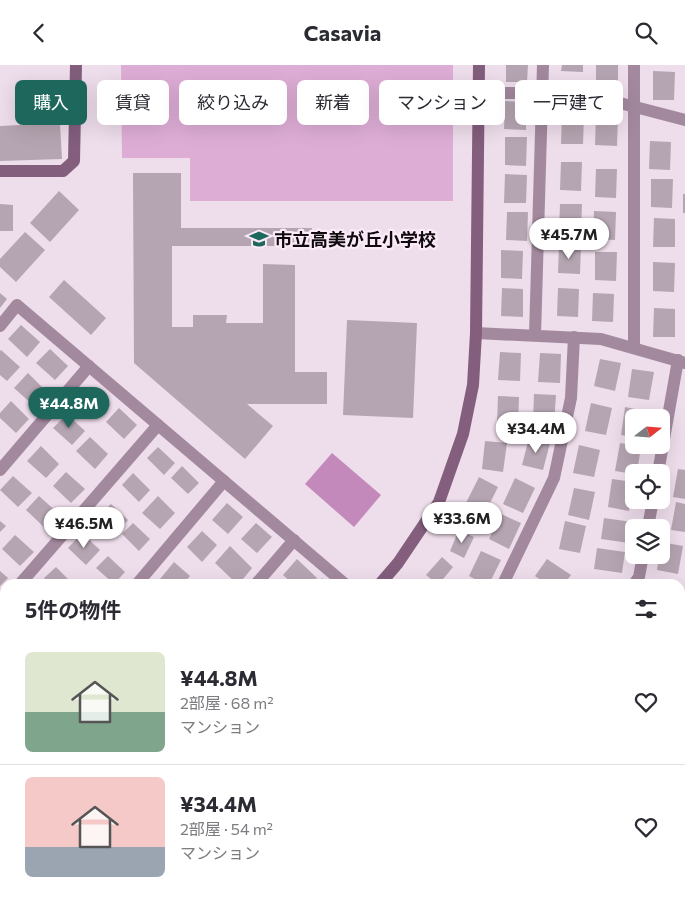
<!DOCTYPE html>
<html lang="ja">
<head>
<meta charset="utf-8">
<style>
	body { margin:0; font-family:Commissioner,"Noto Sans JP",sans-serif; background:#f2f2f3; color:#2b2b33; height:100vh; display:flex; flex-direction:column; font-size:19px; white-space:nowrap }
	* { box-sizing:border-box; margin:0 }
	p { font-size:16px; color:#7c7c81 }
	.icon { flex:none; width:28px; height:28px; fill:none; stroke:currentColor; stroke-width:2; stroke-linecap:round; stroke-linejoin:round }
	.map { position:relative; flex:1; overflow:hidden }
	.sheet { position:absolute; left:0px; top:514px; width:685px; height:321px; display:flex; flex-direction:column; background:#fff; border-radius:15px 15px 0 0; box-shadow:0 5px 20px #0002 }
	.sheet>* { flex:none }
	.hud { position:absolute; left:15px; top:15px; width:655px; height:45px; display:flex; gap:10px }
	.needle { width:32px; rotate:73deg }
	.controls { position:absolute; left:625px; top:344px; display:grid; gap:10px }
	.controls a { display:grid; place-items:center; width:45px; height:45px; border-radius:8px; background:#fff; box-shadow:0 5px 20px #0002; font-size:25px }
	.price { position:absolute; translate:-50% -42px; padding:0 11px; border-radius:18px; background:#fff; color:#222; font-size:16px; line-height:32px; filter:drop-shadow(0 1px 2px #0008) }
	.price::after { content:''; position:absolute; left:50%; top:30px; width:15px; height:11px; margin-left:-8px; background:inherit; clip-path:polygon(0 0,100% 0,50% 100%) }
	.price.on { background:#1e675d; color:#fff }
	ul { padding:0; list-style:none }
	li { display:flex; align-items:center; gap:15px; height:125px; padding:0 25px }
	li+li { border-top:1px solid #e1e1e2 }
	li span { display:grid; place-items:center; flex:none; width:140px; height:100px; border-radius:8px; color:#555 }
	li>.icon { margin-inline-start:auto }
	span .icon { width:60px; height:60px; fill:#fffc; stroke-width:1 }
	li b { font-size:21px }
	h2 { display:flex; justify-content:space-between; align-items:center; height:60px; padding:0 25px; font-size:21px }
	.chip { padding:0 18px; border-radius:8px; background:#fff; box-shadow:0 5px 20px #0002; font-size:18px; line-height:45px }
	.chip.on { background:#1e675d; color:#fff }
	header { display:flex; justify-content:space-between; align-items:center; height:65px; padding:0 25px; background:#fff; font-size:22px; font-weight:700 }
	.map>svg:first-child { display:block }
	.green { fill:#deadd6 }
	.water { fill:#c489bb }
	.building { fill:#b5a5b2 }
	.lines { fill:none; stroke-linecap:round; stroke-linejoin:round }
	.path { stroke:#a497a2; stroke-width:3; stroke-dasharray:2.5 2.5; stroke-linecap:butt }
	.street { stroke:#a3899e; stroke-width:12 }
	.secondary { stroke:#835e7d; stroke-width:12 }
	.labels { text-anchor:middle; dominant-baseline:central; stroke-width:4.5; stroke-linejoin:round; paint-order:stroke }
	.poi-label { font-size:18px; font-weight:bold; fill:#0f0a0e; stroke:#fceaf8; text-anchor:start }
</style>
</head>
<body>
<header><svg class="icon" aria-label="back" viewBox="0 0 24 24"><path d="M15 5l-7 7 7 7"/></svg>Casavia<svg class="icon" aria-label="search" viewBox="0 0 24 24"><circle cx="10" cy="10" r="6"/><path d="M15 15l6 6"/></svg></header>
<div class="map">
<svg width="685" height="834" viewBox="0 0 685 834">
	<rect width="100%" height="100%" fill="#eeddeb"/>
	<!-- green -->
	<g class="green">
		<polygon points="121,0 453,0 453,136 190,136 190,93 122,93"/>
		<polygon points="685,660 685,834 670,834 670,830 680,830 680,712"/>
	</g>
	<!-- water -->
	<polygon class="water" points="332,388 381,430 354,462 305,419"/>
	<!-- building -->
	<g class="building">
		<polygon points="506,0 528,0 527,17 506,17"/>
		<polygon points="562,0 583,0 583,7 561,6"/>
		<rect x="596" y="0" width="22" height="17"/>
		<polygon points="653,6 675,7 674,35 653,35"/>
		<polygon points="505,36 526,37 526,65 504,64"/>
		<polygon points="562,50 584,51 583,79 561,79"/>
		<polygon points="596,52 618,52 617,81 595,80"/>
		<polygon points="60,58 62,94 0,96 0,61"/>
		<polygon points="505,72 527,72 526,101 505,100"/>
		<polygon points="650,76 671,77 670,105 649,104"/>
		<polygon points="561,97 582,97 581,126 560,125"/>
		<polygon points="596,104 617,104 616,133 595,132"/>
		<polygon points="133,108 181,108 181,163 312,163 312,181 172,181 172,262 193,262 193,250 227,250 226,258 263,258 263,199 295,200 295,307 327,307 327,339 247,339 273,361 245,394 134,298"/>
		<polygon points="505,109 527,110 526,138 504,138"/>
		<polygon points="651,114 673,114 672,143 651,142"/>
		<polygon points="59,126 79,145 50,177 30,158"/>
		<rect x="683" y="129" width="2" height="19"/>
		<polygon points="0,139 13,140 13,166 0,166"/>
		<polygon points="560,139 582,139 581,168 559,167"/>
		<polygon points="594,146 616,147 615,175 593,174"/>
		<polygon points="507,147 528,147 527,176 506,175"/>
		<polygon points="654,153 675,154 675,182 653,182"/>
		<polygon points="25,167 45,185 16,217 0,202 0,194"/>
		<polygon points="559,180 581,181 580,209 558,208"/>
		<polygon points="501,185 523,186 522,214 501,213"/>
		<polygon points="595,187 617,187 616,216 595,215"/>
		<polygon points="653,197 675,198 674,227 653,226"/>
		<polygon points="64,215 106,253 91,270 49,232"/>
		<polygon points="502,223 523,224 523,252 501,251"/>
		<polygon points="558,223 579,224 578,252 557,251"/>
		<polygon points="0,228 7,234 0,243"/>
		<polygon points="593,228 614,229 613,257 592,256"/>
		<polygon points="654,243 675,244 675,272 653,272"/>
		<polygon points="347,255 417,258 413,353 343,350"/>
		<polygon points="21,260 40,277 27,292 8,274"/>
		<polygon points="50,284 68,301 55,315 36,298"/>
		<polygon points="1,285 20,302 7,316 0,310 0,286"/>
		<polygon points="500,287 521,288 520,316 498,315"/>
		<polygon points="540,288 561,289 560,318 538,317"/>
		<polygon points="600,294 621,298 615,326 594,321"/>
		<polygon points="632,304 654,307 649,335 628,332"/>
		<polygon points="28,308 46,326 33,340 14,323"/>
		<polygon points="92,323 110,340 97,354 79,337"/>
		<polygon points="534,329 556,330 554,358 533,357"/>
		<polygon points="498,331 519,332 518,360 497,359"/>
		<polygon points="11,336 29,354 16,368 0,353 0,348"/>
		<polygon points="591,338 612,343 606,370 585,366"/>
		<polygon points="625,342 646,346 645,352 634,352 634,372 621,370"/>
		<polygon points="119,343 137,360 124,374 106,357"/>
		<polygon points="67,349 85,366 72,380 53,363"/>
		<polygon points="90,372 108,389 95,404 76,386"/>
		<polygon points="529,373 550,378 543,405 522,400"/>
		<polygon points="485,376 507,378 503,407 482,404"/>
		<polygon points="620,378 641,381 637,408 634,408 634,409 615,406"/>
		<polygon points="579,380 600,385 594,412 573,408"/>
		<polygon points="41,381 59,399 46,413 27,396"/>
		<polygon points="158,382 175,398 164,410 147,393"/>
		<polygon points="182,401 199,418 188,429 171,413"/>
		<polygon points="678,404 685,405 685,434 673,432"/>
		<polygon points="66,407 85,424 71,438 53,421"/>
		<polygon points="133,408 150,425 139,437 122,420"/>
		<polygon points="13,411 32,428 18,442 0,425"/>
		<polygon points="479,412 498,422 485,448 466,438"/>
		<polygon points="515,413 535,423 523,448 503,439"/>
		<polygon points="612,414 634,417 629,446 608,442"/>
		<polygon points="574,423 595,427 589,455 568,450"/>
		<polygon points="39,431 58,448 45,463 26,445"/>
		<polygon points="158,431 175,448 160,464 142,448"/>
		<polygon points="676,437 685,439 685,467 671,465"/>
		<polygon points="227,438 243,452 228,469 212,455"/>
		<polygon points="111,439 128,455 117,467 100,450"/>
		<polygon points="501,449 521,458 509,484 489,474"/>
		<polygon points="604,453 632,457 629,478 601,474"/>
		<polygon points="0,456 6,461 0,467"/>
		<polygon points="565,456 586,461 580,488 559,484"/>
		<polygon points="133,458 150,474 139,486 122,469"/>
		<polygon points="256,458 272,472 257,488 241,474"/>
		<polygon points="459,465 474,472 464,493 450,486"/>
		<polygon points="202,466 217,480 202,497 187,482"/>
		<polygon points="82,468 100,485 86,500 68,483"/>
		<polygon points="15,470 34,487 20,501 2,484"/>
		<polygon points="661,477 683,481 678,509 657,505 659,490 661,490"/>
		<polygon points="230,481 252,503 239,519 237,519 215,498"/>
		<polygon points="597,483 625,487 622,508 594,504"/>
		<polygon points="481,486 501,495 489,519 484,519 469,511"/>
		<polygon points="108,491 125,507 114,519 96,503"/>
		<polygon points="442,492 453,502 439,519 437,519 426,510"/>
		<polygon points="297,494 317,513 312,519 293,519 283,510"/>
		<polygon points="547,494 571,510 564,519 546,519 535,511"/>
		<polygon points="174,497 190,511 183,519 165,519 160,514"/>
		<polygon points="56,502 73,519 50,519 44,513"/>
		<polygon points="0,506 8,513 0,521"/>
		<polygon points="322,513 328,519 318,519"/>
		<polygon points="4,559 5,561 5,587 0,583 0,563"/>
		<polygon points="685,559 685,594 680,590 680,566"/>
		<polygon points="0,632 5,636 5,653 0,659"/>
		<polygon points="1,703 5,707 5,734 0,729 0,705"/>
		<polygon points="0,769 5,774 5,791 0,796"/>
		<polygon points="7,830 27,830 32,834 4,834"/>
		<polygon points="57,830 87,830 84,834 62,834"/>
		<polygon points="139,830 142,830 147,834 136,834"/>
		<polygon points="181,830 215,830 219,833 218,834 183,834 180,831"/>
		<polygon points="262,830 277,830 273,834 267,834"/>
		<polygon points="318,830 335,830 332,834 323,834"/>
		<polygon points="431,830 443,830 448,834 427,834"/>
		<polygon points="465,830 480,830 477,834 470,834"/>
		<polygon points="560,830 579,830 576,834 564,834"/>
		<polygon points="595,830 603,830 608,834 592,834"/>
	</g>
	<g class="lines">
		<!-- path -->
		<polyline class="path" points="680,677 685,705"/>
		<!-- street -->
		<g class="street">
			<polyline points="634,0 634,283"/>
			<polyline points="479,28 543,28 593,31 685,55"/>
			<polyline points="0,261 17,240 345,519"/>
			<polyline points="476,268 601,274 685,298"/>
			<polyline points="535,270 543,0"/>
			<polyline points="0,405 89,301"/>
			<polyline points="658,408 678,295"/>
			<polyline points="648,462 653,435"/>
			<polyline points="20,519 158,360"/>
			<polyline points="137,519 224,416"/>
			<polyline points="256,519 294,475"/>
			<polyline points="503,519 554,413 571,333 574,272"/>
			<polyline points="634,519 639,512 643,490"/>
			<polyline points="0,542 5,536"/>
			<polyline points="0,616 5,620"/>
			<polyline points="680,634 685,627"/>
			<polyline points="0,757 5,762"/>
			<polyline points="0,811 5,805"/>
			<polyline points="519,830 524,834"/>
			<polyline points="226,834 229,830"/>
			<polyline points="655,834 657,830"/>
		</g>
		<!-- secondary -->
		<g class="secondary">
			<polyline points="0,106 63,106 74,96 76,0"/>
			<polyline points="380,519 398,498 439,437 463,369 473,320 476,268 479,0"/>
			<polyline points="373,830 378,834"/>
			<polyline points="109,834 113,830"/>
		</g>
	</g>
	<!-- icons -->
	<defs>
		<g id="school-bare" transform="scale(1.5)"><path d="M0-5L7-2L0 1L-7-2ZM-4 1L0 2.5L4 1V4Q0 6-4 4Z" fill="#1e675d" stroke="#fceaf8" stroke-width="2.5" paint-order="stroke"/></g>
	</defs>
	<g fill-rule="evenodd">
		<use href="#school-bare" x="259" y="174"/>
	</g>
	<g class="labels">
		<!-- poi labels -->
		<g class="poi-label">
			<text x="274" y="174">市立高美が丘小学校</text>
		</g>
	</g>
</svg>
<div class="controls">
<a><svg class="needle" viewBox="-14 -14 28 28"><path d="M0-13l5 13h-10z" fill="#e53935"/><path d="M0 13l5-13h-10z" fill="#7c7c81"/></svg></a>
<a><svg class="icon" aria-label="locate" viewBox="0 0 24 24"><circle cx="12" cy="12" r="6"/><path d="M12 2v4M12 18v4M2 12h4M18 12h4"/></svg></a>
<a><svg class="icon" aria-label="layers" viewBox="0 0 24 24"><path d="M12 4l9 5-9 5-9-5zM3 14l9 5 9-5"/></svg></a>
</div>
<b class="price" style="left:569px;top:195px">¥45.7M</b>
<b class="price on" style="left:69px;top:364px">¥44.8M</b>
<b class="price" style="left:536px;top:389px">¥34.4M</b>
<b class="price" style="left:462px;top:479px">¥33.6M</b>
<b class="price" style="left:84px;top:484px">¥46.5M</b>
<div class="hud">
<a class="chip on">購入</a>
<a class="chip">賃貸</a>
<a class="chip">絞り込み</a>
<a class="chip">新着</a>
<a class="chip">マンション</a>
<a class="chip">一戸建て</a>
</div>
<section class="sheet">
<h2>5件の物件<svg class="icon" aria-label="filters" viewBox="0 0 24 24"><path d="M4 7h16M4 17h16"/><circle cx="9" cy="7" r="2"/><circle cx="15" cy="17" r="2"/></svg></h2>
<ul>
<li><span style="background:linear-gradient(#dfe7d0 60%,#7fa58c 0)"><svg class="icon" aria-label="home" viewBox="0 0 24 24"><path d="M3 11l9-7 9 7M6 9v11h12V9"/></svg></span><div><b>¥44.8M</b><p>2部屋 · 68 m²</p><p>マンション</p></div><svg class="icon" aria-label="heart" viewBox="0 0 24 24"><path d="M12 20l-8-8c-3-5 5-10 8-4 3-6 11-1 8 4z"/></svg></li>
<li><span style="background:linear-gradient(#f6c9c9 70%,#9aa5b1 0)"><svg class="icon" aria-label="home" viewBox="0 0 24 24"><path d="M3 11l9-7 9 7M6 9v11h12V9"/></svg></span><div><b>¥34.4M</b><p>2部屋 · 54 m²</p><p>マンション</p></div><svg class="icon" aria-label="heart" viewBox="0 0 24 24"><path d="M12 20l-8-8c-3-5 5-10 8-4 3-6 11-1 8 4z"/></svg></li>
</ul>
</section>
</div>
</body>
</html>
